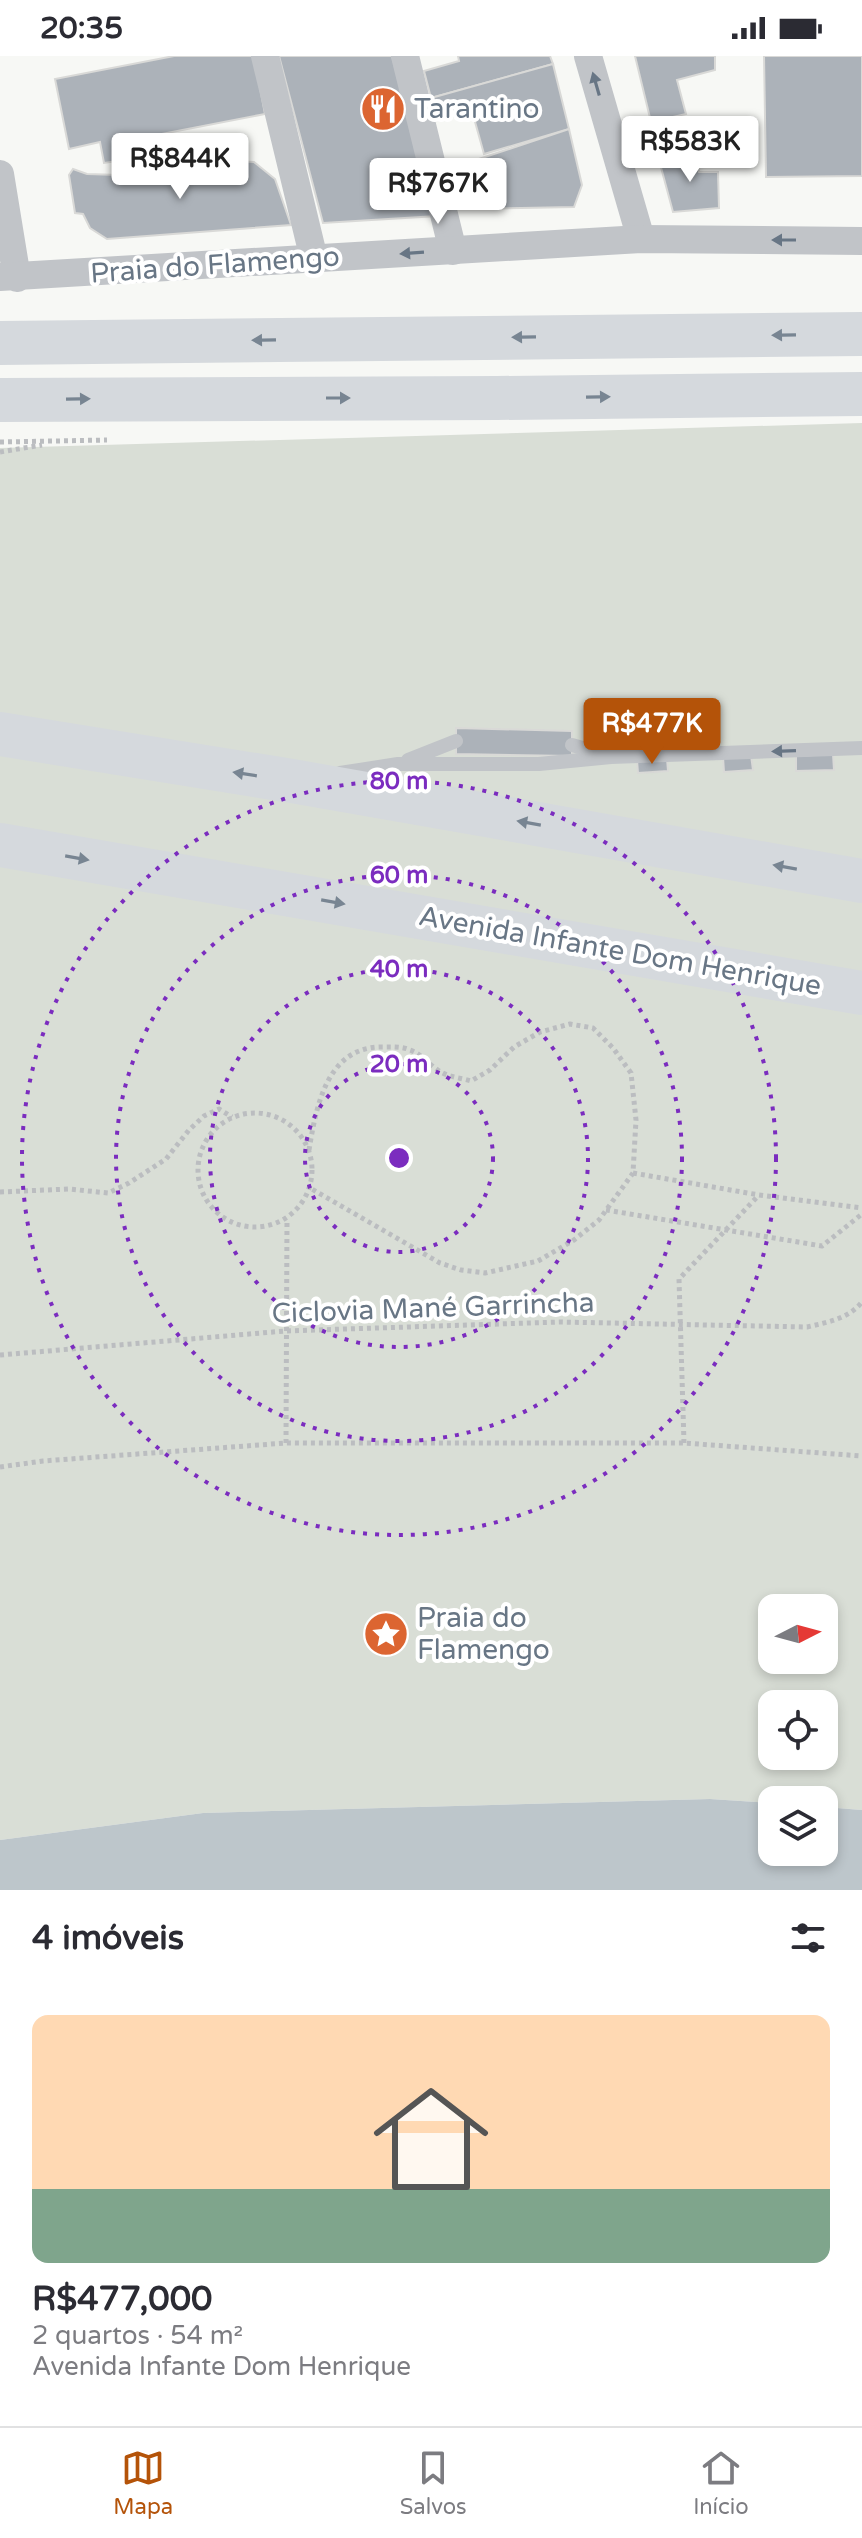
<!DOCTYPE html>
<html lang="pt">
<head>
<meta charset="utf-8">
<style>
	body { margin:0; font-family:"Varela Round",sans-serif; background:#f7f7f7; color:#2b2b33; height:100vh; display:flex; flex-direction:column; font-size:30px; white-space:nowrap }
	* { box-sizing:border-box; margin:0 }
	p { font-size:26px; color:#7c7c81 }
	.icon { flex:none; width:44px; height:44px; fill:none; stroke:currentColor; stroke-width:2; stroke-linecap:round; stroke-linejoin:round }
	.map { position:relative; height:1834px; overflow:hidden }
	.sheet { display:flex; flex-direction:column; background:#fff; flex:1 }
	.sheet>* { flex:none }
	.needle { width:52px; rotate:84deg }
	.fabs { position:absolute; left:758px; top:1538px; display:grid; gap:16px }
	.fabs a { display:grid; place-items:center; width:80px; height:80px; border-radius:16px; background:#fff; box-shadow:0 4px 12px #0003; font-size:40px }
	.price { position:absolute; translate:-50% -68px; padding:0 18px; border-radius:8px; background:#fff; color:#222; font-size:26px; line-height:52px; filter:drop-shadow(0 2px 4px #0008) }
	.price::after { content:''; position:absolute; left:50%; top:48px; width:24px; height:18px; margin-left:-12px; background:inherit; clip-path:polygon(0 0,100% 0,50% 100%) }
	.price.current { background:#b45309; color:#fff }
	ul { padding:0; list-style:none }
	li { display:grid; align-content:center; gap:16px; height:424px; padding:0 32px }
	li span { display:grid; place-items:center; height:248px; border-radius:16px; color:#555 }
	li>.icon { margin-inline-start:auto }
	span .icon { width:144px; height:144px; fill:#fffc; stroke-width:1 }
	li b { font-size:34px }
	h2 { display:flex; justify-content:space-between; align-items:center; height:96px; padding:0 32px; font-size:34px }
	.status { display:flex; justify-content:space-between; align-items:center; height:56px; padding:0 40px; background:#fff; direction:ltr }
	.status svg { height:22px; fill:currentColor }
	.tab-bar { display:flex; justify-content:space-around; align-items:center; height:112px; border-top:2px solid #e1e1e2; background:#fff; font-size:22px; color:#7c7c81 }
	.tab-bar a { display:grid; justify-items:center; gap:4px }
	.tab-bar .current { color:#b45309 }
	.map>svg:first-child { display:block }
	.green { fill:#d9ded6; fill-rule:evenodd }
	.water { fill:#bdc6cb }
	.building { fill:#acb2b9; stroke:#d9d9d7; stroke-width:2 }
	.lines { fill:none; stroke-linecap:round; stroke-linejoin:round }
	.path { stroke:#bbbdc0; stroke-width:5; stroke-dasharray:4 4; stroke-linecap:butt }
	.lane { stroke:#c1c4c8; stroke-width:14 }
	.street { stroke:#c1c4c8; stroke-width:28 }
	.primary { stroke:#d5d9dd; stroke-width:44 }
	.highway { stroke:#d5d9dd; stroke-width:44 }
	.oneway { fill:#687685 }
	.oneway2 { fill:#788592 }
	.ring { fill:none; stroke:#7b2cbf; stroke-width:4; stroke-dasharray:4 8 }
	.labels { text-anchor:middle; dominant-baseline:central; stroke-width:8; stroke-linejoin:round; paint-order:stroke }
	.poi-label { font-size:28px; fill:#687685; stroke:#fff; text-anchor:start }
	.street-label { font-size:28px; fill:#687685; stroke:#fff }
	.centre { fill:#7b2cbf; stroke:#fff; stroke-width:4 }
	.ring-label { font-size:24px; text-anchor:middle; font-weight:bold; fill:#7b2cbf; stroke:#fff; stroke-width:8; stroke-linejoin:round; paint-order:stroke }
</style>
</head>
<body>
<div class="status"><b>20:35</b><svg viewBox="0 0 49 12"><path d="M0 12V9h3v3zM5 12V6h3v6zM10 12V3h3v9zM15 12V0h3v12zM26 1h20v11H26zM47 4h2v5h-2z"/></svg></div>
<div class="map">
<svg width="862" height="1834" viewBox="0 0 862 1834">
	<rect width="100%" height="100%" fill="#f7f8f5"/>
	<!-- green -->
	<path class="green" d="M862,367V1754L824,1751V1744H772V1747L710,1743L203,1757L0,1784V392ZM772,1552H824V1604H772ZM772,1648H824V1700H772Z"/>
	<!-- water -->
	<polygon class="water" points="710,1743 772,1747 772,1796 824,1796 824,1751 862,1754 862,1834 0,1834 0,1784 203,1757"/>
	<!-- building -->
	<g class="building">
		<polygon points="174,0 254,0 265,58 115,87 118,105 104,107 100,86 69,93 55,23"/>
		<polygon points="279,0 392,0 437,160 323,167"/>
		<polygon points="458,0 550,0 553,8 431,42 424,15 459,5"/>
		<polygon points="635,0 715,0 715,14 677,24 686,58 651,66"/>
		<polygon points="764,0 862,0 862,120 766,121"/>
		<polygon points="553,8 569,73 484,98 472,55 437,65 431,42"/>
		<polygon points="569,73 582,129 574,151 465,153 452,112"/>
		<polygon points="695,97 699,116 718,116 719,152 673,156 659,104"/>
		<polygon points="199,103 254,106 275,123 291,169 107,183 90,172 83,158 75,157 69,119 73,113 87,118 185,121"/>
		<polygon points="456,672 572,675 572,700 456,698"/>
		<polygon points="833,698 834,714 796,715 796,700"/>
		<polygon points="751,699 753,714 724,716 723,701"/>
		<polygon points="667,702 668,715 638,717 637,704"/>
	</g>
	<g class="lines">
		<!-- path -->
		<g class="path">
			<polyline points="0,386 107,384"/>
			<polyline points="0,396 42,389"/>
			<circle cx="255" cy="1114" r="57"/>
			<path d="M309,1094C316,1052 326,993 379,991C390,991 401,990 410,994C422,998 430,1010 441,1016C449,1021 461,1022 471,1025L490,1014L514,991L540,976L570,968L593,972L613,992L631,1017L636,1064L633,1117L599,1164L574,1184L538,1205L485,1217L461,1214L440,1207L310,1132"/>
			<polyline points="633,1117 759,1139 862,1152"/>
			<polyline points="0,1136 69,1133 108,1137 129,1127 166,1103 189,1074 204,1060 219,1053 232,1061"/>
			<polyline points="606,1154 822,1190 862,1158"/>
			<path d="M0,1299L285,1275L560,1266L807,1271C828,1266 848,1263 862,1246"/>
			<polyline points="286,1387 287,1163"/>
			<polyline points="684,1387 679,1223 759,1139"/>
			<polyline points="0,1411 43,1405 286,1387 684,1387 862,1400"/>
		</g>
		<!-- lane -->
		<g class="lane">
			<polyline points="572,689 603,698"/>
			<polyline points="408,704 456,685"/>
			<polyline points="340,717 398,708 539,708 611,701 862,692"/>
		</g>
		<!-- street -->
		<g class="street">
			<polyline points="265,0 314,203"/>
			<polyline points="405,0 453,195"/>
			<polyline points="588,0 641,183"/>
			<polyline points="0,118 17,222"/>
			<polyline points="0,221 641,183 862,185"/>
		</g>
		<!-- primary -->
		<g class="primary">
			<polyline points="0,287 862,278"/>
			<polyline points="0,344 497,342 862,338"/>
		</g>
		<!-- highway -->
		<g class="highway">
			<polyline points="0,678 292,725 862,825"/>
			<polyline points="0,789 862,937"/>
		</g>
	</g>
	<!-- one-way arrows -->
	<defs><path id="oneway-solid" d="M-6-.8H1V-3.2L6.5 0L1 3.2V.8H-6Z" transform="scale(2)"/></defs>
	<g class="oneway">
		<use href="#oneway-solid" transform="translate(596 28) rotate(-106)"/>
		<use href="#oneway-solid" transform="translate(784 184) rotate(-180)"/>
		<use href="#oneway-solid" transform="translate(412 197) rotate(176)"/>
		<use href="#oneway-solid" transform="translate(784 695) rotate(178)"/>
	</g>
	<g class="oneway2">
		<use href="#oneway-solid" transform="translate(784 279) rotate(179)"/>
		<use href="#oneway-solid" transform="translate(524 281) rotate(179)"/>
		<use href="#oneway-solid" transform="translate(264 284) rotate(179)"/>
		<use href="#oneway-solid" transform="translate(598 341) rotate(-1)"/>
		<use href="#oneway-solid" transform="translate(338 342)"/>
		<use href="#oneway-solid" transform="translate(78 343) rotate(-1)"/>
		<use href="#oneway-solid" transform="translate(245 718) rotate(-171)"/>
		<use href="#oneway-solid" transform="translate(529 767) rotate(-170)"/>
		<use href="#oneway-solid" transform="translate(77 802) rotate(10)"/>
		<use href="#oneway-solid" transform="translate(785 811) rotate(-170)"/>
		<use href="#oneway-solid" transform="translate(333 846) rotate(10)"/>
	</g>
	<!-- distance rings -->
	<g class="ring">
		<circle cx="399" cy="1102" r="94"/>
		<circle cx="399" cy="1102" r="189"/>
		<circle cx="399" cy="1102" r="283"/>
		<circle cx="399" cy="1102" r="377"/>
	</g>
	<!-- icons -->
	<defs>
		<g id="restaurant-disc" transform="scale(2.3)"><circle r="9.5" fill="#dc6531" stroke="#fff"/><path d="M-5-6h1v4h1v-4h1v4h1v-4h1v5L-1.5 .5V6h-2V.5L-5-1ZM5-6V6H3V1.5H1.5Q1.5-4 5-6Z" fill="#fff"/></g>
		<g id="sight-disc" transform="scale(2.3)"><circle r="9.5" fill="#dc6531" stroke="#fff"/><path d="M0-6L1.8-2.2L6-1.7L2.9 1.2L3.7 5.4L0 3.3L-3.7 5.4L-2.9 1.2L-6-1.7L-1.8-2.2Z" fill="#fff"/></g>
	</defs>
	<g fill-rule="evenodd">
		<use href="#restaurant-disc" x="383" y="53"/>
		<use href="#sight-disc" x="386" y="1578"/>
	</g>
	<g class="labels">
		<!-- poi labels -->
		<g class="poi-label">
			<text x="414" y="53">Tarantino</text>
			<text x="417" y="1562">Praia do<tspan x="417" dy="32">Flamengo</tspan></text>
		</g>
		<!-- street labels -->
		<g class="street-label">
			<text transform="translate(215 209) rotate(-4)">Praia do Flamengo</text>
			<text transform="translate(620 895) rotate(10)">Avenida Infante Dom Henrique</text>
			<text transform="translate(433 1252) rotate(-2)">Ciclovia Mané Garrincha</text>
		</g>
	</g>
	<circle cx="399" cy="1102" r="12" class="centre"/>
	<g class="ring-label">
		<text x="399" y="733">80 m</text>
		<text x="399" y="827">60 m</text>
		<text x="399" y="921">40 m</text>
		<text x="399" y="1016">20 m</text>
	</g>
</svg>
<div class="fabs">
<a><svg class="needle" viewBox="-14 -14 28 28"><path d="M0-13l5 13h-10z" fill="#e53935"/><path d="M0 13l5-13h-10z" fill="#7c7c81"/></svg></a>
<a><svg class="icon" aria-label="locate" viewBox="0 0 24 24"><circle cx="12" cy="12" r="6"/><path d="M12 2v4M12 18v4M2 12h4M18 12h4"/></svg></a>
<a><svg class="icon" aria-label="layers" viewBox="0 0 24 24"><path d="M12 4l9 5-9 5-9-5zM3 14l9 5 9-5"/></svg></a>
</div>
<b class="price" style="left:690px;top:128px">R$583K</b>
<b class="price" style="left:180px;top:145px">R$844K</b>
<b class="price" style="left:438px;top:170px">R$767K</b>
<b class="price current" style="left:652px;top:710px">R$477K</b>
</div>
<section class="sheet">
<h2>4 imóveis<svg class="icon" aria-label="filters" viewBox="0 0 24 24"><path d="M4 7h16M4 17h16"/><circle cx="9" cy="7" r="2"/><circle cx="15" cy="17" r="2"/></svg></h2>
<ul>
<li><span style="background:linear-gradient(#ffd9b3 70%,#7fa58c 0)"><svg class="icon" aria-label="home" viewBox="0 0 24 24"><path d="M3 11l9-7 9 7M6 9v11h12V9"/></svg></span><div><b>R$477,000</b><p>2 quartos · 54 m²</p><p>Avenida Infante Dom Henrique</p></div></li>
</ul>
</section>
<nav class="tab-bar">
<a class="current"><svg class="icon" aria-label="map" viewBox="0 0 24 24"><path d="M3 6l6-2 6 2 6-2v14l-6 2-6-2-6 2zM9 4v14M15 6v14"/></svg>Mapa</a>
<a><svg class="icon" aria-label="saved" viewBox="0 0 24 24"><path d="M7 4h10v16l-5-4-5 4z"/></svg>Salvos</a>
<a><svg class="icon" aria-label="home" viewBox="0 0 24 24"><path d="M3 11l9-7 9 7M6 9v11h12V9"/></svg>Início</a>
</nav>
</body>
</html>
